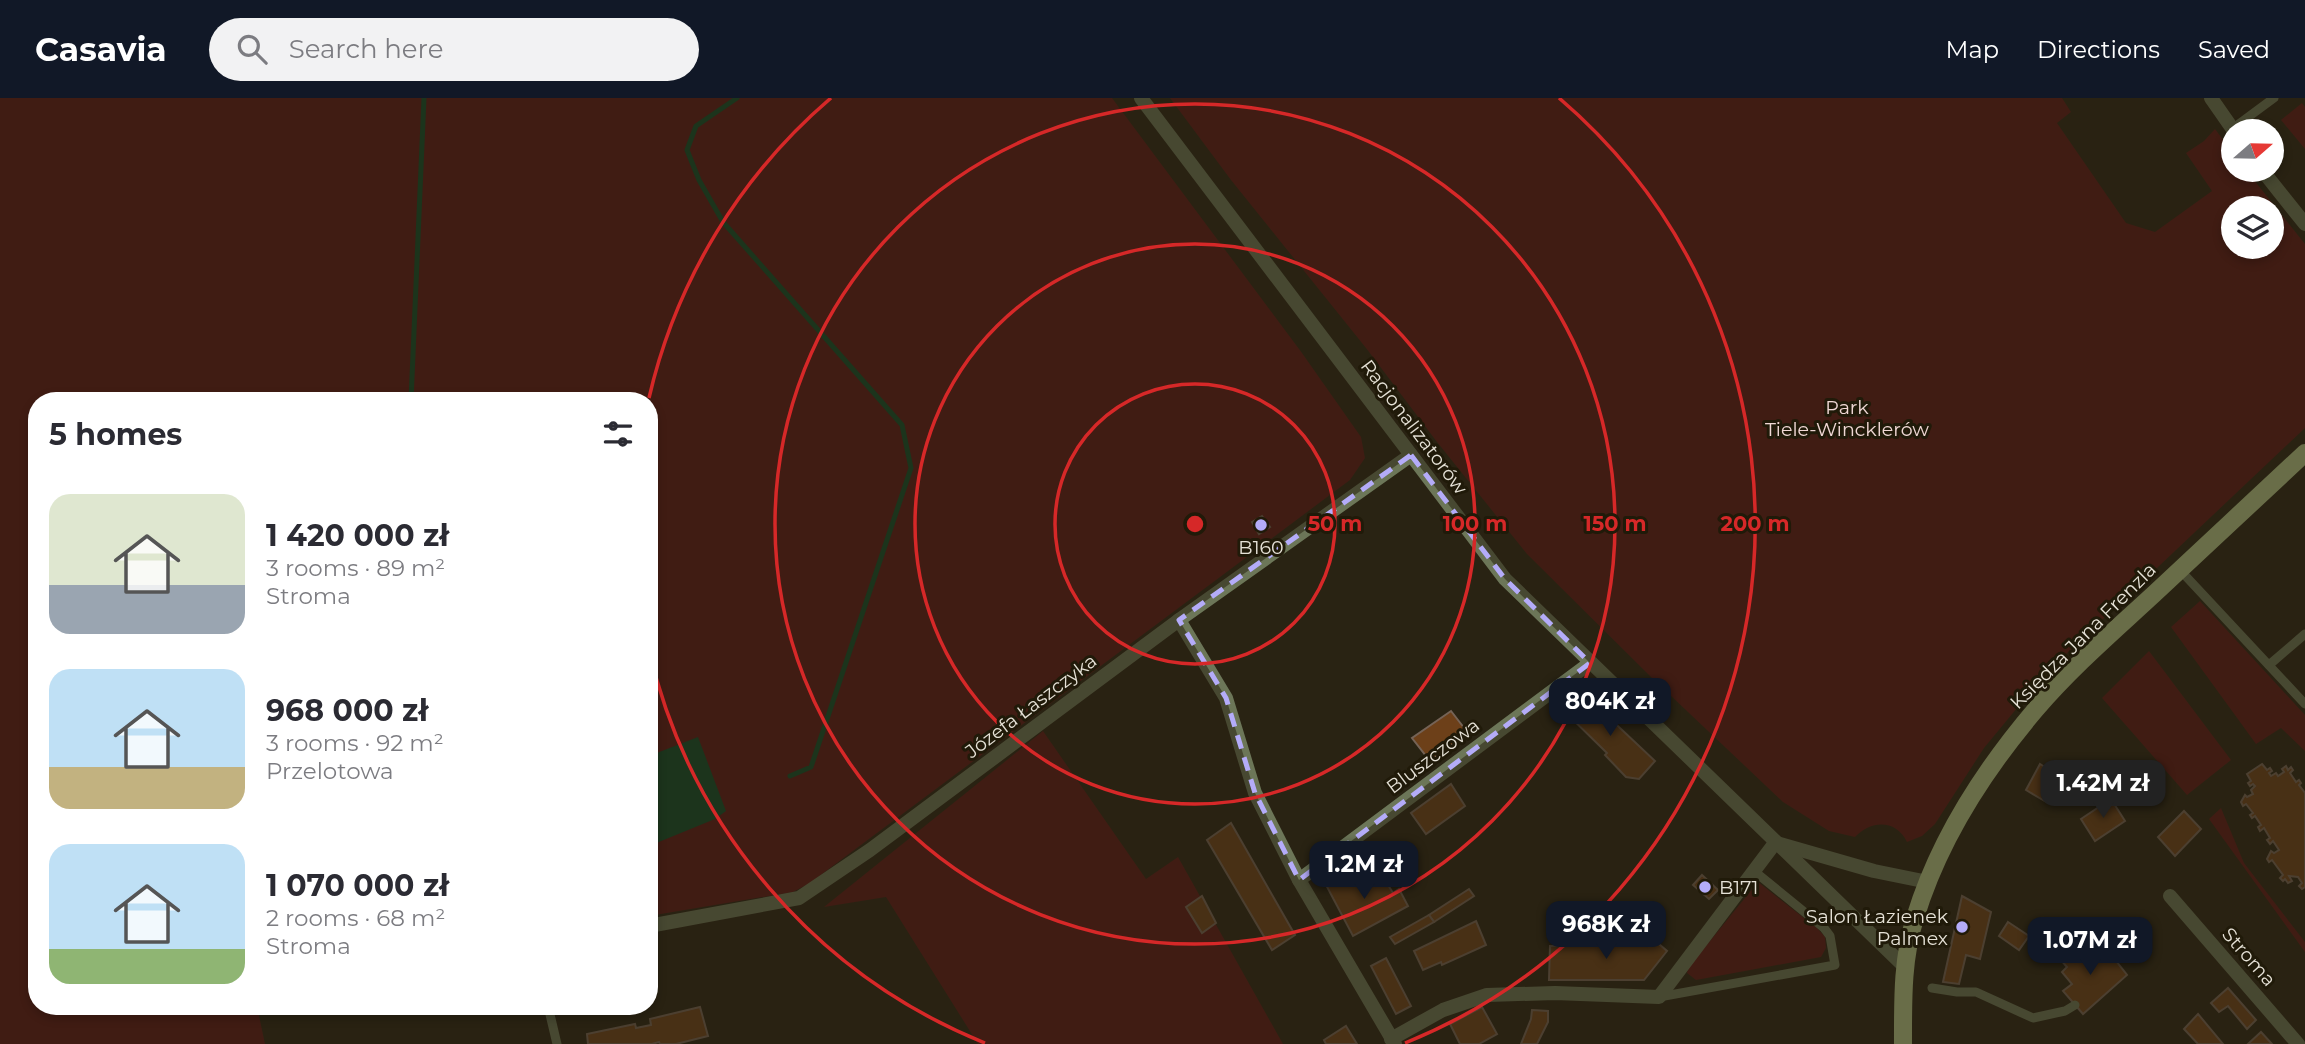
<!DOCTYPE html>
<html lang="en">
<head>
<meta charset="utf-8">
<style>
	body { margin:0; font-family:Montserrat,sans-serif; background:#f2f2f3; color:#2b2b33; height:100vh; display:flex; flex-direction:column; font-size:26px; white-space:nowrap }
	* { box-sizing:border-box; margin:0 }
	p { font-size:23px; color:#7c7c81 }
	.icon { flex:none; width:38px; height:38px; fill:none; stroke:currentColor; stroke-width:2; stroke-linecap:round; stroke-linejoin:round }
	.map { position:relative; flex:1; overflow:hidden }
	.panel { position:absolute; left:28px; top:294px; width:630px; height:623px; display:flex; flex-direction:column; background:#fff; border-radius:28px; box-shadow:0 4px 10px #0003 }
	.panel>* { flex:none }
	.needle { width:46px; rotate:70deg }
	.tools { position:absolute; left:2221px; top:21px; display:grid; gap:14px }
	.tools a { display:grid; place-items:center; width:63px; height:63px; border-radius:50%; background:#fff; box-shadow:0 4px 10px #0003; font-size:35px }
	.price { position:absolute; translate:-50% -60px; padding:0 16px; border-radius:14px; background:#111827; color:#fff; font-size:23px; line-height:46px; filter:drop-shadow(0 2px 4px #0008) }
	.price::after { content:''; position:absolute; left:50%; top:42px; width:21px; height:16px; margin-left:-10px; background:inherit; clip-path:polygon(0 0,100% 0,50% 100%) }
	.price.current { background:#222; color:#fff }
	ul { padding:0; list-style:none }
	li { display:flex; align-items:center; gap:21px; height:175px; padding:0 21px }
	li span { display:grid; place-items:center; flex:none; width:196px; height:140px; border-radius:21px; color:#555 }
	li>.icon { margin-inline-start:auto }
	span .icon { width:84px; height:84px; fill:#fffc; stroke-width:1 }
	li b { font-size:30px }
	h2 { display:flex; justify-content:space-between; align-items:center; height:84px; padding:0 21px; font-size:30px }
	header { display:flex; align-items:center; gap:42px; box-sizing:border-box; height:98px; padding:0 35px; background:#111827; color:#fff }
	header strong { font-size:33px }
	nav { display:flex; gap:38px; margin-inline-start:auto; font-size:24px }
	.search { width:490px; height:63px; background:#f2f2f3; display:flex; align-items:center; gap:18px; box-sizing:border-box; padding:0 24px; border-radius:38px; color:#7c7c81; font-size:26px }
	.map>svg:first-child { display:block }
	.green { fill:#5b1615; fill-rule:evenodd }
	.water { fill:#0c4929 }
	.lines { fill:none; stroke-linecap:round; stroke-linejoin:round }
	.stream { stroke:#0c4929; stroke-width:5 }
	.building { fill:#6d4019; stroke:#756356; stroke-width:2 }
	.service { stroke:#6c7658; stroke-width:9 }
	.minor { stroke:#6c7658; stroke-width:14 }
	.tertiary { stroke:#6c7658; stroke-width:14 }
	.primary { stroke:#b5c889; stroke-width:18 }
	.marked { fill:none; stroke:#b4acf9; stroke-width:5; stroke-dasharray:14 9; stroke-linejoin:round }
	.ring { fill:none; stroke:#d62828; stroke-width:3.5 }
	.poi-dot { fill:#b4acf9; stroke:#201a09; stroke-width:2.5 }
	.labels { text-anchor:middle; dominant-baseline:central; stroke-width:6; stroke-linejoin:round; paint-order:stroke }
	.park-label { font-size:19px; fill:#f0d8d5; stroke:#201a09 }
	.street-label { font-size:19px; fill:#e6e2d7; stroke:#201a09 }
	.poi-label { font-size:19px; fill:#e6e2d7; stroke:#201a09 }
	.centre { fill:#d62828; stroke:#201a09; stroke-width:3.5 }
	.ring-label { font-size:21px; text-anchor:middle; font-weight:bold; fill:#d62828; stroke:#201a09; stroke-width:6; stroke-linejoin:round; paint-order:stroke }
</style>
</head>
<body>
<header>
<strong>Casavia</strong>
<div class="search"><svg class="icon" aria-label="search" viewBox="0 0 24 24"><circle cx="10" cy="10" r="6"/><path d="M15 15l6 6"/></svg>Search here</div>
<nav><a>Map</a><a>Directions</a><a>Saved</a></nav>
</header>
<div class="map">
<svg width="2305" height="946" viewBox="0 0 2305 946">
	<rect width="100%" height="100%" fill="#292313"/>
	<!-- green -->
	<g class="green">
		<polygon points="0,0 1112,0 1302,255 1361,339 1365,360 1350,382 810,785 793,794 649,818 649,303 37,303 37,908 257,908 265,946 0,946"/>
		<path d="M1170,0H2062L2071,14L2057,25L2126,125L2155,134L2212,93L2186,55L2204,43L2215,31L2233,55V72H2246L2305,146V330L2046,575L1984,650L1935,726L1922,738L1907,744C1896,721 1871,722 1855,739L1829,733L1783,704L1650,578L1527,456L1437,344L1366,250L1231,82ZM2233,110H2272V149H2233Z"/>
		<polygon points="2302,5 2305,9 2305,51 2281,22"/>
		<polygon points="2200,503 2305,617 2305,653 2281,630 2256,646 2171,529"/>
		<polygon points="2149,553 2231,662 2187,697 2102,600"/>
		<polygon points="1043,633 1146,781 1178,759 1283,946 978,946 886,799 824,809"/>
		<polygon points="2221,710 2244,765 2305,844 2305,854 2209,721"/>
		<polygon points="1758,784 1818,831 1825,839 1826,850 1821,859 1696,882 1687,875 1688,870"/>
	</g>
	<!-- water -->
	<polygon class="water" points="698,639 726,713 715,721 649,748 649,658"/>
	<g class="lines">
		<!-- stream -->
		<g class="stream">
			<polyline points="737,0 696,28 687,52 699,82 723,124 902,327 911,370 811,669 790,678"/>
			<polyline points="411,303 424,0"/>
		</g>
	</g>
	<!-- building -->
	<g class="building">
		<polygon points="1262,418 1270,429 1259,436 1252,424"/>
		<polygon points="1585,597 1655,663 1639,681 1626,679 1605,657 1607,655 1562,611"/>
		<polygon points="1451,613 1468,635 1430,663 1412,640"/>
		<polygon points="2040,666 2063,680 2048,705 2026,692"/>
		<polygon points="2262,666 2267,672 2270,670 2272,673 2269,675 2271,678 2276,675 2278,678 2284,674 2282,671 2286,668 2288,672 2291,669 2293,672 2290,675 2296,684 2299,682 2301,685 2299,687 2305,695 2305,789 2302,791 2299,788 2302,785 2298,779 2289,778 2292,783 2288,785 2285,781 2283,783 2280,780 2283,777 2272,762 2269,764 2267,761 2271,753 2274,755 2279,752 2273,743 2270,746 2267,742 2270,740 2264,730 2260,733 2258,729 2261,727 2255,718 2252,720 2250,717 2253,715 2246,706 2243,708 2241,704 2245,697 2247,699 2253,696 2251,692 2255,688 2253,686 2250,688 2248,685 2251,683 2247,676"/>
		<polygon points="1451,686 1465,708 1426,736 1411,715"/>
		<polygon points="2111,701 2125,723 2095,743 2081,721"/>
		<polygon points="2184,713 2201,731 2175,758 2158,739"/>
		<polygon points="1231,725 1295,837 1272,852 1207,742"/>
		<polygon points="1355,769 1367,790 1384,780 1393,795 1399,791 1408,808 1353,838 1325,785"/>
		<polygon points="1702,777 1718,792 1709,801 1693,787"/>
		<polygon points="1469,791 1474,798 1434,824 1429,817"/>
		<polygon points="1202,798 1216,825 1202,835 1186,809"/>
		<polygon points="1962,798 1991,814 1980,861 1966,857 1959,886 1943,884"/>
		<polygon points="1429,817 1434,824 1395,846 1390,839"/>
		<polygon points="2084,822 2093,828 2087,838 2077,832"/>
		<polygon points="1476,823 1486,847 1442,867 1441,864 1423,872 1414,853"/>
		<polygon points="2008,824 2029,838 2019,852 1999,838"/>
		<polygon points="1645,834 1667,853 1644,882 1549,882 1550,848 1633,846"/>
		<polygon points="2079,845 2096,865 2109,854 2127,877 2083,916 2063,893 2072,886 2062,874 2067,869 2061,862"/>
		<polygon points="1386,860 1411,908 1396,916 1371,868"/>
		<polygon points="2228,890 2256,922 2247,931 2228,908 2219,914 2211,905"/>
		<polygon points="700,909 708,938 676,946 660,946 659,944 652,946 588,946 587,936 635,926 636,930 651,927 650,921"/>
		<polygon points="1482,909 1497,936 1479,946 1460,946 1450,926"/>
		<polygon points="1532,912 1548,913 1548,924 1537,946 1521,946 1531,921"/>
		<polygon points="2198,916 2223,946 2198,946 2184,931"/>
		<polygon points="1346,928 1357,946 1326,946 1324,942"/>
		<polygon points="2261,934 2272,946 2248,946"/>
	</g>
	<g class="lines">
		<!-- service -->
		<g class="service">
			<polyline points="2232,31 2274,0"/>
			<polyline points="2180,472 2305,606"/>
			<polyline points="2269,567 2305,536"/>
			<polyline points="1932,890 1957,894 1976,894 2033,920 2065,913 2075,907"/>
			<polyline points="1659,899 1835,867 1830,838 1824,830 1754,773"/>
			<polyline points="548,908 557,946"/>
		</g>
		<!-- minor -->
		<g class="minor">
			<polyline points="2211,0 2234,33"/>
			<polyline points="2262,72 2305,126"/>
			<polyline points="1179,522 1226,600 1255,695 1299,782 1395,946"/>
			<polyline points="1299,782 1590,565"/>
			<polyline points="2170,798 2298,946"/>
			<polyline points="649,828 799,800 870,752 1179,522 1411,357"/>
			<polyline points="1391,941 1443,912 1487,897 1555,895 1659,899 1775,745"/>
		</g>
		<!-- tertiary -->
		<g class="tertiary">
			<polyline points="1141,0 1505,481 1905,869"/>
			<polyline points="1780,746 1874,773 1928,784"/>
		</g>
		<!-- primary -->
		<path class="primary" d="M1903,946C1903,904 1902,861 1915,820C1938,744 1985,671 2036,611C2072,569 2114,533 2154,496C2204,449 2255,402 2305,355"/>
	</g>
	<!-- marked area -->
	<path d="M0 0H2305V946H0ZM1411,357L1505,481L1590,565L1299,782L1255,695L1226,600L1179,522Z" fill="#292313" fill-opacity=".55" fill-rule="evenodd"/>
	<path class="marked" d="M1411,357L1505,481L1590,565L1299,782L1255,695L1226,600L1179,522Z"/>
	<!-- distance rings -->
	<g class="ring">
		<circle cx="1195" cy="426" r="140"/>
		<circle cx="1195" cy="426" r="280"/>
		<circle cx="1195" cy="426" r="420"/>
		<path d="M985 945A560 560 0 0 1 649 552M649 300A560 560 0 0 1 831 0M1559 0A560 560 0 0 1 1405 945"/>
	</g>
	<!-- markers -->
	<g class="poi-dot">
		<circle cx="1261" cy="427" r="7"/>
		<circle cx="1705" cy="789" r="7"/>
		<circle cx="1962" cy="829" r="7"/>
	</g>
	<g class="labels">
		<!-- park labels -->
		<g class="park-label">
			<text x="1847" y="309">Park<tspan x="1847" dy="22">Tiele-Wincklerów</tspan></text>
		</g>
		<!-- street labels -->
		<g class="street-label">
			<text transform="translate(1414 329) rotate(53)">Racjonalizatorów</text>
			<text transform="translate(2083 538) rotate(-45)">Księdza Jana Frenzla</text>
			<text transform="translate(1031 608) rotate(-37)">Józefa Łaszczyka</text>
			<text transform="translate(1433 658) rotate(-37)">Bluszczowa</text>
			<text transform="translate(2249 859) rotate(49)">Stroma</text>
		</g>
		<!-- poi labels -->
		<g class="poi-label">
			<text x="1261" y="449">B160</text>
			<text x="1719" y="789" text-anchor="start">B171</text>
			<text x="1948" y="818" text-anchor="end">Salon Łazienek<tspan x="1948" dy="22">Palmex</tspan></text>
		</g>
	</g>
	<circle cx="1195" cy="426" r="10" class="centre"/>
	<g class="ring-label">
		<text x="1335" y="433">50 m</text>
		<text x="1475" y="433">100 m</text>
		<text x="1615" y="433">150 m</text>
		<text x="1755" y="433">200 m</text>
	</g>
</svg>
<div class="tools">
<a><svg class="needle" viewBox="-14 -14 28 28"><path d="M0-13l5 13h-10z" fill="#e53935"/><path d="M0 13l5-13h-10z" fill="#7c7c81"/></svg></a>
<a><svg class="icon" aria-label="layers" viewBox="0 0 24 24"><path d="M12 4l9 5-9 5-9-5zM3 14l9 5 9-5"/></svg></a>
</div>
<b class="price" style="left:1610px;top:640px">804K zł</b>
<b class="price current" style="left:2103px;top:722px">1.42M zł</b>
<b class="price" style="left:1364px;top:803px">1.2M zł</b>
<b class="price" style="left:1606px;top:863px">968K zł</b>
<b class="price" style="left:2090px;top:879px">1.07M zł</b>
<section class="panel">
<h2>5 homes<svg class="icon" aria-label="filters" viewBox="0 0 24 24"><path d="M4 7h16M4 17h16"/><circle cx="9" cy="7" r="2"/><circle cx="15" cy="17" r="2"/></svg></h2>
<ul>
<li><span style="background:linear-gradient(#dfe7d0 65%,#9aa5b1 0)"><svg class="icon" aria-label="home" viewBox="0 0 24 24"><path d="M3 11l9-7 9 7M6 9v11h12V9"/></svg></span><div><b>1 420 000 zł</b><p>3 rooms · 89 m²</p><p>Stroma</p></div></li>
<li><span style="background:linear-gradient(#bfe0f5 70%,#c2b280 0)"><svg class="icon" aria-label="home" viewBox="0 0 24 24"><path d="M3 11l9-7 9 7M6 9v11h12V9"/></svg></span><div><b>968 000 zł</b><p>3 rooms · 92 m²</p><p>Przelotowa</p></div></li>
<li><span style="background:linear-gradient(#bfe0f5 75%,#8fb573 0)"><svg class="icon" aria-label="home" viewBox="0 0 24 24"><path d="M3 11l9-7 9 7M6 9v11h12V9"/></svg></span><div><b>1 070 000 zł</b><p>2 rooms · 68 m²</p><p>Stroma</p></div></li>
</ul>
</section>
</div>
</body>
</html>
